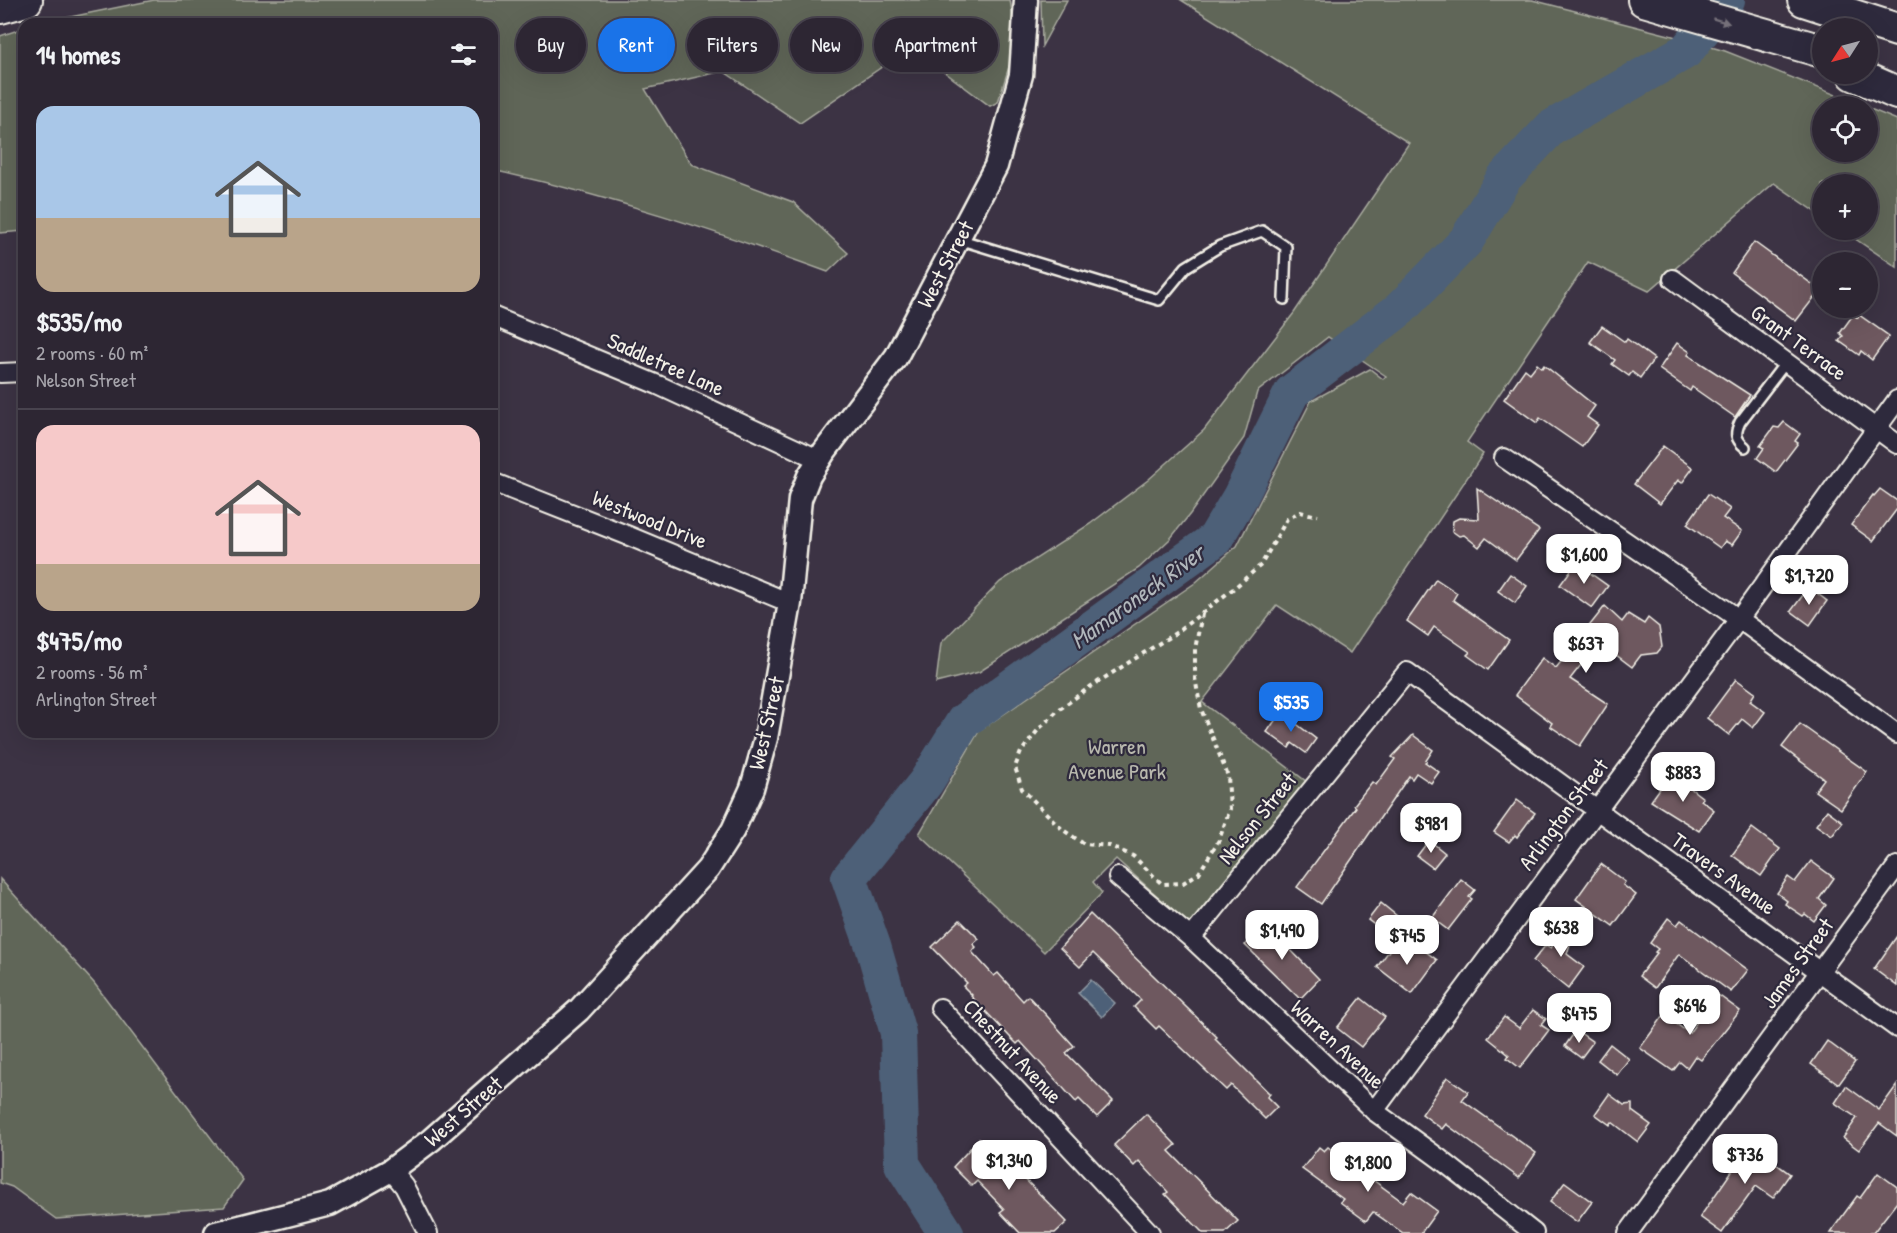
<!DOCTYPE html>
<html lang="en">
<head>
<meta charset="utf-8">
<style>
	body { margin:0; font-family:"Patrick Hand",sans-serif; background:#352e3b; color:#f1f3f6; height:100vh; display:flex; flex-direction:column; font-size:22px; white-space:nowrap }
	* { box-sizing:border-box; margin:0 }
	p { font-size:20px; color:#a7a5ac }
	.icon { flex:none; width:33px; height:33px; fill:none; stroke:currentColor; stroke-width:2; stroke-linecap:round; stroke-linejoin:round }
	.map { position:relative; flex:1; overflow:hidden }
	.panel { position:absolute; left:18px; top:18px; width:480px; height:720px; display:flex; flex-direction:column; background:#2d2633; border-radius:18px; box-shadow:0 6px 24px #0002,0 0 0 2px #48434e }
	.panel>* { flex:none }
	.guide { position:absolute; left:516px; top:18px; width:570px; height:54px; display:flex; gap:12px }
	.needle { width:39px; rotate:234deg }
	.tools { position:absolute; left:1812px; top:18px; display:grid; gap:12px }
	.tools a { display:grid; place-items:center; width:66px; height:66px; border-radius:50%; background:#2d2633; box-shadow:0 6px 24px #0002,0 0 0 2px #48434e; font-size:30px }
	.price { position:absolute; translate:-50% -51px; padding:0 14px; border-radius:12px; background:#fff; color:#222; font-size:20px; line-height:39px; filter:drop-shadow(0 2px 3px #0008) }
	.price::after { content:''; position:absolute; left:50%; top:36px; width:18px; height:14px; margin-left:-9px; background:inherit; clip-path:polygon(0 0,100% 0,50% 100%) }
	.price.selected { background:#1a73e8; color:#fff }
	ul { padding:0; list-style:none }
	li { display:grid; align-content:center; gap:12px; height:318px; padding:0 18px }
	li+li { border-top:2px solid #48434e }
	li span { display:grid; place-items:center; height:186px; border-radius:18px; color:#555 }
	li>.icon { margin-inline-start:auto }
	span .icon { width:108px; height:108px; fill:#fffc; stroke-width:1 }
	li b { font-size:26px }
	h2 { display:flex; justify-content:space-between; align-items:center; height:72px; padding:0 18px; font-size:26px }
	.tag { padding:0 21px; border-radius:27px; background:#2d2633; box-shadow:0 6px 24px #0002,0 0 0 2px #48434e; font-size:21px; line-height:54px }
	.tag.selected { background:#1a73e8; color:#fff }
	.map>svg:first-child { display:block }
	.green { fill:#606658; stroke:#aaaca0; stroke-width:1.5 }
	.water { fill:#4d6178; stroke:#909ba5; stroke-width:1.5 }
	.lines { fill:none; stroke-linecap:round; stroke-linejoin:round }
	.river { stroke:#4d6178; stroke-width:36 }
	.building { fill:#6e585e; stroke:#f4f1e8; stroke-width:1.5 }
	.service-casing { stroke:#f4f1e8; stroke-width:14 }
	.minor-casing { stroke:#f4f1e8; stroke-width:22 }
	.tertiary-casing { stroke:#f4f1e8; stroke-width:27 }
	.motorway-casing { stroke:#f4f1e8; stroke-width:36 }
	.path { stroke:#f4f1e8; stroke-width:4; stroke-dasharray:4.5 4.5; stroke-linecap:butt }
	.service { stroke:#2f2a3d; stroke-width:9 }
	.minor { stroke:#2f2a3d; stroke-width:18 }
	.tertiary { stroke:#2f2a3d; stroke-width:22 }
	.motorway { stroke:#2f2a3d; stroke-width:32 }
	.oneway { fill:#747079 }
	.labels { text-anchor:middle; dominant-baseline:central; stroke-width:4.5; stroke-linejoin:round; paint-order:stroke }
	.street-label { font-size:22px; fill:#f4f1e8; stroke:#2f2a3d }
	.park-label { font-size:22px; fill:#b9b9ae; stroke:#2f2a3d }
	.water-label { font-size:24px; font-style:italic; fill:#b1b7bb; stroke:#2f2a3d }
</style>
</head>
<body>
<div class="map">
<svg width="1897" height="1233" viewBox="0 0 1897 1233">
	<rect width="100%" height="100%" fill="#3c3344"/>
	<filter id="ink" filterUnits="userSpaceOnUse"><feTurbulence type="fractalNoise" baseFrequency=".0167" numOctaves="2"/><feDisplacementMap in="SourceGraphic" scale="12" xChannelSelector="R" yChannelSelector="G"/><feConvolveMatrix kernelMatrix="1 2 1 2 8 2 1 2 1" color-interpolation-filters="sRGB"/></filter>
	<g filter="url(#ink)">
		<!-- green -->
		<g class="green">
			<path d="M154,0H1010L1017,41L998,102L990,106L911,47L800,123L723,71L645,89L691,164L793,202L848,253L828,272C718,232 607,195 492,170V24H36Z"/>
			<polygon points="1041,0 1067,0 1042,46"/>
			<polygon points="1181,0 1532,0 1669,35 1725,51 1864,106 1822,106 1822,152 1868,152 1868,108 1897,120 1897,267 1842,230 1868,230 1868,184 1822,184 1822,216 1774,183 1649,291 1588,262 1467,442 1483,454 1350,653 1277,605 1202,702 1307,782 1191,926 1116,859 1093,882 1102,893 1044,952 919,834 979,731 1195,583 1237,546 1311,401 1370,369 1383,379 1386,376 1328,337 1257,392 1244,438 1190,514 1170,539 1139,568 979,672 936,683 941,643 1000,582 1090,524 1148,480 1204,430 1294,313 1409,143"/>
			<polygon points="24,28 24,231 0,233 0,36"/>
			<polygon points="0,879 94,983 243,1180 224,1207 56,1219 12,1187 0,1183"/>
		</g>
		<!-- water -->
		<polygon class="water" points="1091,980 1115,1003 1102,1017 1078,993"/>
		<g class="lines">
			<!-- river -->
			<polyline class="river" points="946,1233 902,1164 898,1033 873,946 849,878 926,782 964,721 1215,539 1240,497 1292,392 1400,309 1466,241 1504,178 1551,128 1686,51 1727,0"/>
		</g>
		<!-- building -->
		<g class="building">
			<polygon points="1754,242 1820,290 1796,321 1732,273"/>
			<polygon points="1853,315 1858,318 1859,315 1889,336 1872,360 1861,351 1859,355 1839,341 1843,336 1840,333"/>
			<polygon points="1602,326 1625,342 1627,339 1654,359 1640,378 1632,372 1629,376 1612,364 1615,360 1590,342"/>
			<polygon points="1677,343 1690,352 1688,355 1750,395 1735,417 1692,387 1690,391 1659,369"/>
			<polygon points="1537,364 1542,368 1544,365 1595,406 1587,417 1598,425 1582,447 1540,418 1537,423 1504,399 1525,369 1530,373"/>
			<polygon points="1784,422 1800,434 1795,441 1798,443 1776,472 1757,458 1764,448 1760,446 1774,427 1779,428"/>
			<polygon points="1663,446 1693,468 1682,483 1678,480 1660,504 1634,484"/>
			<polygon points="1477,488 1539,530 1516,560 1486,538 1479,547 1464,535 1459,536 1452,531 1453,521 1459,518 1479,519"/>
			<polygon points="1880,489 1897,501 1897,509 1873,541 1851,525 1873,495 1874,496"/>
			<polygon points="1708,494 1730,509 1723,518 1742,531 1732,545 1725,541 1720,548 1687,524"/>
			<polygon points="1576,563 1608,586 1592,608 1560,585"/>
			<polygon points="1510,574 1527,586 1515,603 1498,591"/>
			<polygon points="1436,579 1457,593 1453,600 1509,640 1488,670 1467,655 1470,652 1434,627 1428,636 1407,621"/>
			<polygon points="1809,587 1827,601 1810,625 1791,611"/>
			<polygon points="1605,606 1622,622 1628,614 1644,624 1648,618 1659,627 1662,647 1657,653 1641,655 1632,667 1599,642 1570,679 1608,704 1580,746 1550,726 1552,723 1515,695 1542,658 1556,668"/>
			<polygon points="1736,679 1755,693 1750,701 1765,712 1753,728 1742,719 1729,735 1707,718"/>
			<polygon points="1281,712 1316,739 1306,753 1292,743 1289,748 1267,732"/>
			<polygon points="1800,724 1867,772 1841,809 1815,791 1824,779 1782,747"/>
			<polygon points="1413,735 1433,750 1425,762 1439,772 1431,783 1416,773 1412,779 1409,776 1321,904 1297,887 1356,807 1354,805 1372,782 1376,785 1395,759 1392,757"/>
			<polygon points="1671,773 1703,798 1701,800 1714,810 1699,831 1651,801"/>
			<polygon points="1517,800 1535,813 1517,837 1515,835 1509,842 1494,832"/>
			<polygon points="1827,810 1843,822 1832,836 1816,825"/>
			<polygon points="1752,828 1780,849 1761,876 1732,855"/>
			<polygon points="1429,840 1445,853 1433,868 1417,856"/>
			<polygon points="1811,861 1834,878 1819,899 1826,905 1814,921 1805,914 1803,916 1785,904 1787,901 1777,893 1788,877 1795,882"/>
			<polygon points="1601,864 1625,882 1623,885 1636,895 1613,926 1576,899"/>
			<polygon points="1461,879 1475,890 1469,897 1472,899 1448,930 1432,918"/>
			<polygon points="1381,903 1397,916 1384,932 1368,920"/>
			<polygon points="1576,913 1579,914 1567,954 1584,967 1568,989 1533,961 1546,945 1551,948"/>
			<polygon points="1090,914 1217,1037 1215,1039 1270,1094 1267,1097 1277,1107 1265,1119 1231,1085 1226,1090 1159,1026 1156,1029 1134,1007 1141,1000 1093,953 1080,967 1060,948"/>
			<polygon points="1668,918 1677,925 1681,920 1748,970 1731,992 1679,954 1655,988 1639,976 1657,953 1655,952 1658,949 1650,943"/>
			<polygon points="960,920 979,939 973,944 976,947 972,952 994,976 998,973 1023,1001 1028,996 1047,1016 1074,1046 1066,1053 1113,1101 1097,1117 1079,1099 1076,1102 1020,1041 1017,1044 1009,1036 971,996 972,995 963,986 967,983 932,947"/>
			<polygon points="1264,926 1272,933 1275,930 1288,943 1286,945 1319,979 1300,999 1245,945"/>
			<polygon points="1897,936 1897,986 1874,969"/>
			<polygon points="1414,943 1437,960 1412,994 1377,967 1394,944 1407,953"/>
			<polygon points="1717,994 1740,1011 1701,1060 1695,1056 1687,1068 1680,1062 1673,1071 1640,1048 1664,1015 1689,1033"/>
			<polygon points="1361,998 1385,1017 1361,1047 1337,1028"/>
			<polygon points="1533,1010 1546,1019 1541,1025 1549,1030 1520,1068 1507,1058 1509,1055 1488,1038 1504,1017 1519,1028"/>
			<polygon points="1576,1030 1593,1042 1581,1058 1565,1046"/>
			<polygon points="1827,1041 1855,1062 1839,1084 1811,1064"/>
			<polygon points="1610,1044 1629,1059 1617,1075 1598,1060"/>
			<polygon points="1447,1077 1468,1092 1462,1100 1536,1153 1519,1178 1446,1124 1442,1129 1422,1114"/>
			<polygon points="1897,1085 1897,1136 1879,1123 1859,1150 1843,1138 1857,1118 1835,1103 1846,1086 1879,1110"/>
			<polygon points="1609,1094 1624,1105 1632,1104 1632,1111 1651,1125 1638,1142 1612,1122 1610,1125 1595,1114"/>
			<polygon points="1146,1114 1176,1145 1169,1151 1238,1221 1225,1233 1203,1233 1165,1194 1168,1192 1139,1161 1134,1166 1114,1145"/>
			<polygon points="979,1139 1009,1168 1012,1166 1067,1222 1055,1233 1020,1233 1000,1212 1004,1209 977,1181 972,1186 953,1167"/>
			<polygon points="1754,1139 1771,1152 1767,1157 1790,1174 1773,1198 1756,1186 1722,1233 1700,1217"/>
			<polygon points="1319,1147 1324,1151 1328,1147 1403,1202 1411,1192 1437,1211 1421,1233 1403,1233 1373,1212 1366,1221 1340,1202 1343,1199 1302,1169"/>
			<polygon points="1878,1173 1897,1187 1897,1202 1873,1233 1830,1233 1857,1196 1860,1198"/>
			<polygon points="1565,1182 1592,1202 1577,1222 1550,1202"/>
		</g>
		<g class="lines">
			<!-- service casing -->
			<g class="service-casing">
				<g id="service">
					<polyline points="958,239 1159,300 1186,267 1220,246 1262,231 1286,247 1284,299"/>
					<path d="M1745,447C1735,439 1735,433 1740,422L1786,362"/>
				</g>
			</g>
			<!-- minor casing -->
			<g class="minor-casing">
				<g id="minor">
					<polyline points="1673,279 1897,444"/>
					<polyline points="492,316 658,385 820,460"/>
					<polyline points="0,373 24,372"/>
					<polyline points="1504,458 1739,619 1897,734"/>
					<polyline points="492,482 629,536 790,603"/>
					<polyline points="1118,877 1191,938 1374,1111 1440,1159 1534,1233"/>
					<polyline points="1191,938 1407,672 1897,1028"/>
					<polyline points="940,1008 1150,1233"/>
					<polyline points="1374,1111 1739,619 1897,400"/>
					<polyline points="391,1170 404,1186 428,1233"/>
					<polyline points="1628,1233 1897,866"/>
				</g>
			</g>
			<!-- tertiary casing -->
			<g class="tertiary-casing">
				<polyline id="tertiary" points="216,1233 330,1204 391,1170 431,1140 579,1010 708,869 733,830 752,788 766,738 790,603 800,499 809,476 824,452 896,357 996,166 1021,75 1026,0"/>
			</g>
			<!-- motorway casing -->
			<g class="motorway-casing">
				<g id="motorway">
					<polyline points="1644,0 1822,51"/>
					<polyline points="1804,0 1897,30"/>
					<polyline points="0,7 26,0"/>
					<polyline points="1854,74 1897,93"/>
				</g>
			</g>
			<!-- path -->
			<polyline class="path" points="1202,614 1195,649 1195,678 1201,709 1228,776 1230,809 1219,840 1199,873 1183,883 1162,884 1133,856 1110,846 1084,844 1063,830 1022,789 1015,767 1021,752 1038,730 1057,711 1090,687 1177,632 1233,589 1261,565 1287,519 1300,512 1318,516"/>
			<!-- service -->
			<use href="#service" class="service"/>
			<!-- minor -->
			<use href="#minor" class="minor"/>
			<!-- tertiary -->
			<use href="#tertiary" class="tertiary"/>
			<!-- motorway -->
			<use href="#motorway" class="motorway"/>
		</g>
		<!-- one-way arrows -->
		<defs><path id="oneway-solid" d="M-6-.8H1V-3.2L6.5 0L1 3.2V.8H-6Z" transform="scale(1.5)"/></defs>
		<use class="oneway" href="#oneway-solid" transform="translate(1721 21) rotate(17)"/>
	</g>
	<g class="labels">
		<!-- street labels -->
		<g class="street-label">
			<text transform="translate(945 264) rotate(-62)">West Street</text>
			<text transform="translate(1799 342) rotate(36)">Grant Terrace</text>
			<text transform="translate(666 364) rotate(24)">Saddletree Lane</text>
			<text transform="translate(650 519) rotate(22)">Westwood Drive</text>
			<text transform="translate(766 723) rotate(-77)">West Street</text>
			<text transform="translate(1563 814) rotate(-53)">Arlington Street</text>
			<text transform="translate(1257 818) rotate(-51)">Nelson Street</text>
			<text transform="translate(1724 873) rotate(36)">Travers Avenue</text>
			<text transform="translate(1797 963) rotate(-54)">James Street</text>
			<text transform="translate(1338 1044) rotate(43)">Warren Avenue</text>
			<text transform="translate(1013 1051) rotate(47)">Chestnut Avenue</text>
			<text transform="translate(463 1111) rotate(-41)">West Street</text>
		</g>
		<!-- park labels -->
		<g class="park-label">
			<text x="1117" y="746">Warren<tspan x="1117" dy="25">Avenue Park</tspan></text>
		</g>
		<!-- water labels -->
		<g class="water-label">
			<text transform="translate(1137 596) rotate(-36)">Mamaroneck River</text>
		</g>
	</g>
</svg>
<div class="tools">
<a><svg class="needle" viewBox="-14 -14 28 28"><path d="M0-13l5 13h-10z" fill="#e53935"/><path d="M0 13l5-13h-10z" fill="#a7a5ac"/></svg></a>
<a><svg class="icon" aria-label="locate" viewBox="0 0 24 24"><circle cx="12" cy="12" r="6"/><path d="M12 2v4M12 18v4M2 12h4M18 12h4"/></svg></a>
<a>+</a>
<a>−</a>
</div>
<b class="price" style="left:1584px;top:585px">$1,600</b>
<b class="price" style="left:1809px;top:606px">$1,720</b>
<b class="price" style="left:1586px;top:674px">$637</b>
<b class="price selected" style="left:1291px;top:733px">$535</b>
<b class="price" style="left:1683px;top:803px">$883</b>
<b class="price" style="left:1431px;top:854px">$981</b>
<b class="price" style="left:1561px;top:958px">$638</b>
<b class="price" style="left:1282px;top:961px">$1,490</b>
<b class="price" style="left:1407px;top:966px">$745</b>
<b class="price" style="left:1690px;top:1036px">$696</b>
<b class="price" style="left:1579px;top:1044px">$475</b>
<b class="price" style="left:1745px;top:1185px">$736</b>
<b class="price" style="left:1009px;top:1191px">$1,340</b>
<b class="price" style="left:1368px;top:1193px">$1,800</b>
<div class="guide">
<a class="tag">Buy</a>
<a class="tag selected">Rent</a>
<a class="tag">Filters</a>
<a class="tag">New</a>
<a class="tag">Apartment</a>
</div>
<section class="panel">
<h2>14 homes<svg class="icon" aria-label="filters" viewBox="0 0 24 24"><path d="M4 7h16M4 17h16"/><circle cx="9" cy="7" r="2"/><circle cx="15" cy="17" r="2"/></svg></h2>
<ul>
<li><span style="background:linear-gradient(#a9c7e8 60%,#b9a48a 0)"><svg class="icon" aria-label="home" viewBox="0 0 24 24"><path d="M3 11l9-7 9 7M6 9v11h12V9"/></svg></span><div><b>$535/mo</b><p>2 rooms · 60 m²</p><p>Nelson Street</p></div></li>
<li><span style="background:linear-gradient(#f6c9c9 75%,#b9a48a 0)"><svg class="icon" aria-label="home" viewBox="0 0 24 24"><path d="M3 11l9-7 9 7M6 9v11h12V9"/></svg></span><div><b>$475/mo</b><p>2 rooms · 56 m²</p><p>Arlington Street</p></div></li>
</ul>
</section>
</div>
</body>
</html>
